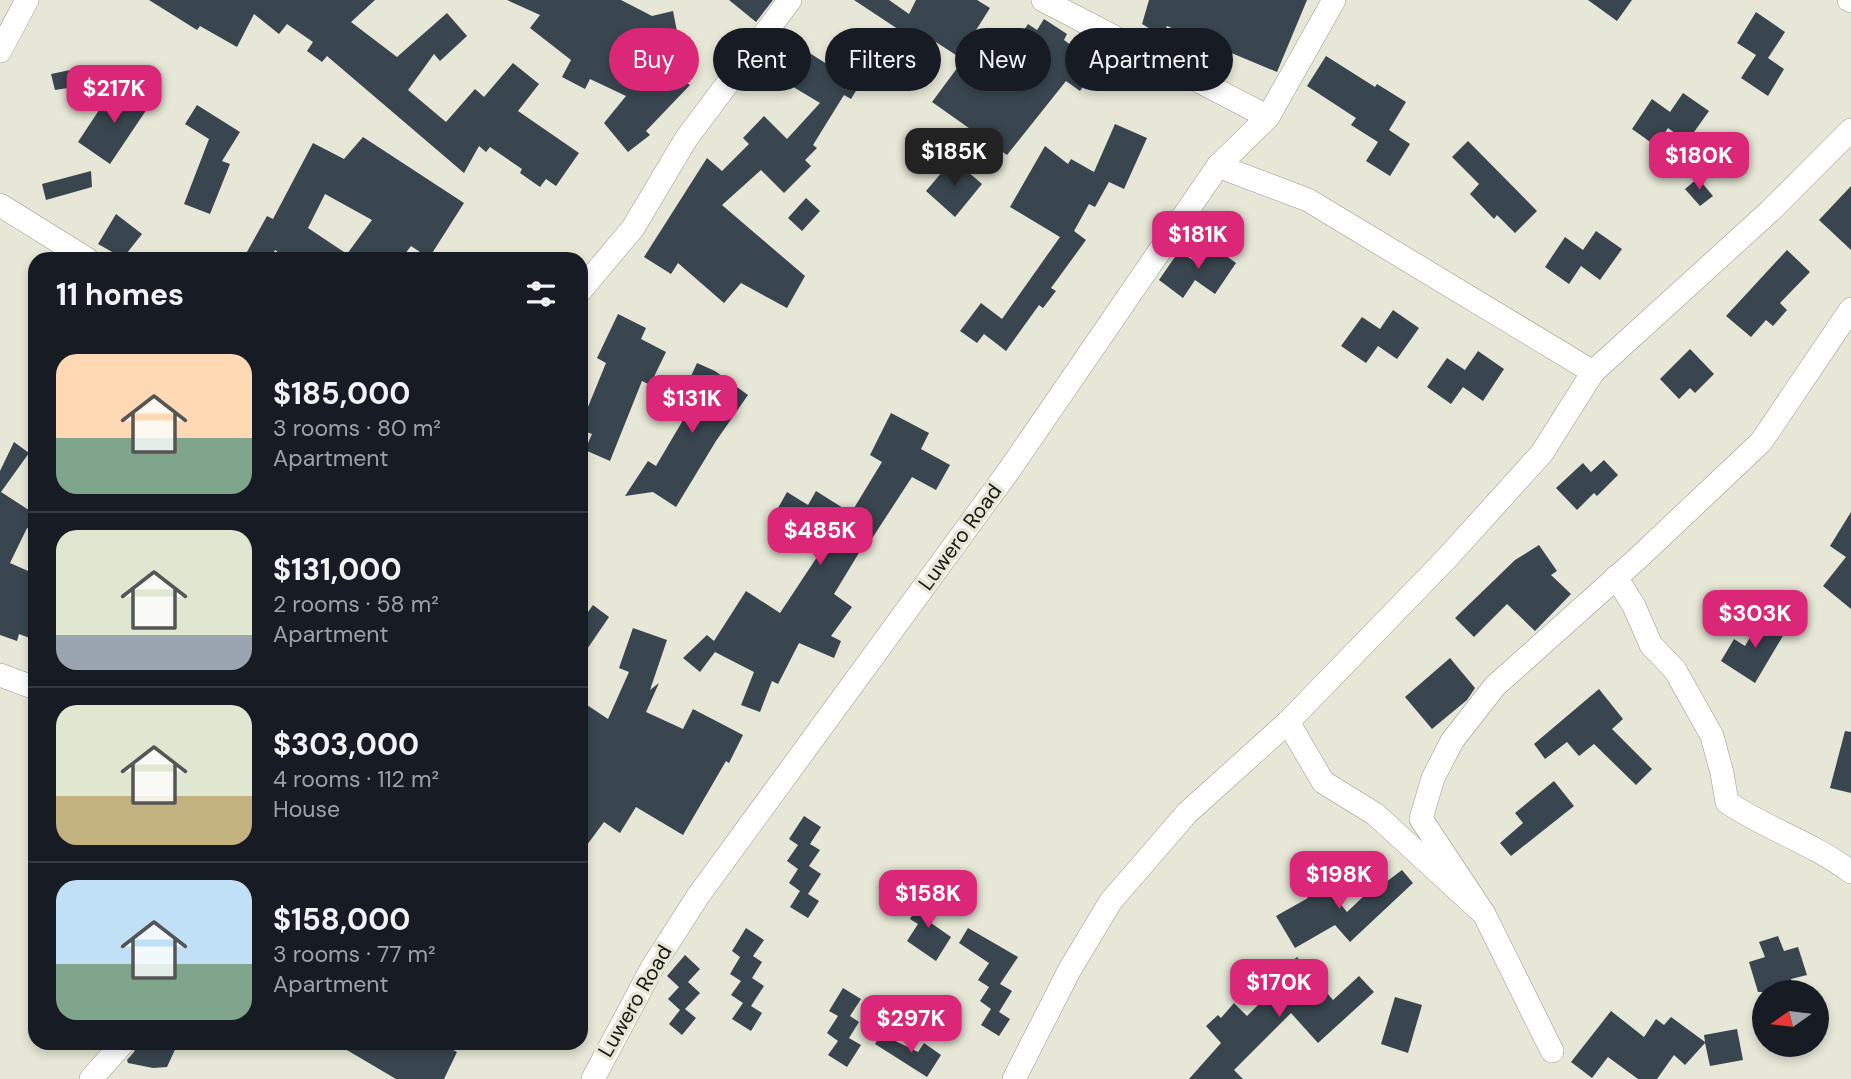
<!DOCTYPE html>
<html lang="en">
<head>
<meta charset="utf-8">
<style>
	body { margin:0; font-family:"DM Sans",sans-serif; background:#242831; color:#f1f3f6; height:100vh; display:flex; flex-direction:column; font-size:26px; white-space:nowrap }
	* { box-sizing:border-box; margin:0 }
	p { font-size:23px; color:#9ea1a6 }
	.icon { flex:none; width:38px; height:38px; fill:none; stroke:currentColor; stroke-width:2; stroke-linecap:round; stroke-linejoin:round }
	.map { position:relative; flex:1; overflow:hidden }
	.drawer { position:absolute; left:28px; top:252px; width:560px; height:798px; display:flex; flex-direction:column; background:#171b24; border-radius:21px; box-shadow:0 4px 10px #0003 }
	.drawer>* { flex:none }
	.banner { position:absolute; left:609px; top:28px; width:665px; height:63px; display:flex; gap:14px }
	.needle { width:46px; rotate:256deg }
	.controls { position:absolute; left:1752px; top:980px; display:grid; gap:14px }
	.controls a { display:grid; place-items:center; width:77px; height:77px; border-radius:50%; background:#171b24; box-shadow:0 4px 10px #0003; font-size:35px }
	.price { position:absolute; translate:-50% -60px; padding:0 16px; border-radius:14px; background:#db2777; color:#fff; font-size:23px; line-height:46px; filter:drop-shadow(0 2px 4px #0008) }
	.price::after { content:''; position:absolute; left:50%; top:42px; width:21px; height:16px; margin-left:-10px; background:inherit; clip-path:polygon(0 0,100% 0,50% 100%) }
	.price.active { background:#222; color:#fff }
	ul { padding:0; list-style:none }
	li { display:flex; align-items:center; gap:21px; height:175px; padding:0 28px }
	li+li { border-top:2px solid #363941 }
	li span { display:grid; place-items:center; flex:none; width:196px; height:140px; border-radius:21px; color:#555 }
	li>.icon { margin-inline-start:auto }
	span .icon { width:84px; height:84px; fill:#fffc; stroke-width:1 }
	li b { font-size:30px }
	h2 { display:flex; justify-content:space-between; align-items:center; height:84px; padding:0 28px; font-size:30px }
	.pill { padding:0 24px; border-radius:32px; background:#171b24; box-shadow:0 4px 10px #0003; font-size:24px; line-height:63px }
	.pill.active { background:#db2777; color:#fff }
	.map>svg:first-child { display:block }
	.building { fill:#39464f; fill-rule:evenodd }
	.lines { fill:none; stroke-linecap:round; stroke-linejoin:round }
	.street-casing { stroke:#979888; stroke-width:24 }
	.street { stroke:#fff; stroke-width:23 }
	.labels { text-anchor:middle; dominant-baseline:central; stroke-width:7; stroke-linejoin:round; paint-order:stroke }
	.street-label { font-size:21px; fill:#171812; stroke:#e6e7d6 }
</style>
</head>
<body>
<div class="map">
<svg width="1851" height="1079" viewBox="0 0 1851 1079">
	<rect width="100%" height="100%" fill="#e6e7d6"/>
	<!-- building -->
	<g class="building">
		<polygon points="149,0 375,0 351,22 397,57 447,13 467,36 440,61 434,54 408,90 446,122 475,89 484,97 513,63 539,84 518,111 579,153 556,186 546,179 540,187 520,173 522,169 490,147 486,152 479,146 464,173 327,56 322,62 307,51 313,42 287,24 279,34 254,14 237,47 200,26 197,30"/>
		<polygon points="507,0 621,0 652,16 673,11 687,83 690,85 646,131 650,135 628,152 604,123 626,96 590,79 585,89 562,77 571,60 530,28 540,15"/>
		<polygon points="729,0 773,0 756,22"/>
		<polygon points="854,0 889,0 909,14 916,0 977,0 990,8 959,57 925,35 919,43"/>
		<polygon points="1149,0 1307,0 1277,72 1167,26 1162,36 1142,24"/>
		<polygon points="1588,0 1632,0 1617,21"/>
		<polygon points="1756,12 1785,32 1768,58 1784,69 1768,96 1741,78 1756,55 1737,43"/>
		<polygon points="1044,19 1067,34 1064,40 1098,65 1080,91 1066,81 1007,155 932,102 972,48 999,69 1028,24 1037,30"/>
		<polygon points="800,47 838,71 841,66 862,81 851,99 844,95 813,145 817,148 805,160 811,166 784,193 761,170 722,205 805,276 787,308 741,283 724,303 678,263 671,274 644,257 707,158 722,171 749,144 743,138 764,116 787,139 820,103 780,79"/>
		<polygon points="1326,56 1375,87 1377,84 1406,102 1389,130 1410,144 1390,176 1366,161 1378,142 1351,125 1356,118 1307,86"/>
		<polygon points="70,70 74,87 55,90 51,74"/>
		<polygon points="122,86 149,106 110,164 78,142 107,98 111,102"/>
		<polygon points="1683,93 1709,111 1687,142 1668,128 1656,146 1632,129 1652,99 1670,112"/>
		<polygon points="197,105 240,132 222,161 230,164 210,214 184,204 209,139 185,124"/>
		<polygon points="1115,124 1147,138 1124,189 1109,182 1095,207 1089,204 1074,231 1086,240 1051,288 1056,291 1043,308 1039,305 1006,351 984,334 977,343 960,331 981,303 1002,319 1060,237 1010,207 1045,146 1068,164 1071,159 1094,172"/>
		<path d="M363,137L464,203L429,258L411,246L401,259H288L275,250L270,259H243L267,216L273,219L313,143L344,159ZM325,194L372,220L347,254L308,228Z"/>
		<polygon points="1468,141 1537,211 1515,233 1497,215 1494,219 1470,194 1479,184 1452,157"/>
		<polygon points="953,159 982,184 955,217 926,191"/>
		<polygon points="91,171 92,187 46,200 42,184"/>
		<polygon points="1698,178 1713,196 1700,206 1685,189"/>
		<polygon points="1851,186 1851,250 1819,220"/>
		<polygon points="806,198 820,211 802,231 788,218"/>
		<polygon points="116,214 142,234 123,258 98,244"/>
		<polygon points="1596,231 1622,249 1600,280 1581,266 1569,284 1545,267 1565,237 1583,250"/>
		<polygon points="1210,244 1236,263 1215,294 1195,280 1183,298 1159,280 1179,251 1197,263"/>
		<polygon points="1787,250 1810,272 1780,303 1787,310 1773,326 1766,320 1751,337 1726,316"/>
		<polygon points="1393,310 1419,328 1397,359 1378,346 1366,363 1341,346 1362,317 1380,329"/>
		<polygon points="618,314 646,328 641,339 666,352 650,385 642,381 610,461 585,450 592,434 581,430 581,424 606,363 597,358"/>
		<polygon points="1690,349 1714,374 1695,393 1690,388 1679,399 1660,379"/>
		<polygon points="1478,351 1504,369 1483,401 1463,387 1451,404 1427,387 1447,358 1465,370"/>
		<polygon points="697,363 715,371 748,395 716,441 676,507 653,492 625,496 648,461 656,466 686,415 675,411"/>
		<polygon points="891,413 929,433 921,449 950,465 936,490 912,477 871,540 868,538 834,594 852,607 831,636 841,641 834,658 799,643 778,684 772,681 760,712 741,705 754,672 715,652 700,672 683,658 707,635 714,641 746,591 780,613 821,551 799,535 801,532 773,517 787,492 808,505 816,491 851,513 882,462 870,455"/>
		<polygon points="14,442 29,453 1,492 35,514 35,531 27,528 10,563 35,574 35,640 19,634 17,641 0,635 0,471"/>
		<polygon points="1604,460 1618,475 1597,496 1594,493 1577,510 1556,488 1583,463 1591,472"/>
		<polygon points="1851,512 1851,609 1823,586 1846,557 1830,546"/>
		<polygon points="1539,545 1557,571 1551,575 1571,594 1535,631 1507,604 1474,637 1455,618 1515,560"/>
		<polygon points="593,605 609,617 581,658 581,622"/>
		<polygon points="1763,615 1787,629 1755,683 1721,661 1734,639 1745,646"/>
		<polygon points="633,628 667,640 650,690 659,683 646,712 683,729 693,709 743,735 729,763 726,761 683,835 636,807 620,833 604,822 581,853 581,701 608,719 629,672 619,668"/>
		<polygon points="1450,658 1475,688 1467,700 1432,729 1405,697"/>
		<polygon points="1599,689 1623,719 1612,729 1652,769 1636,785 1594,744 1579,756 1567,742 1545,759 1534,744"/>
		<polygon points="1845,731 1851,732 1851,793 1830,788"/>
		<polygon points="1554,781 1574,806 1511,856 1500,843 1523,823 1515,813"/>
		<polygon points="804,816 821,827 810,844 820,850 809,866 821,874 808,894 819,901 808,918 790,907 800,891 789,883 798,869 787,861 798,845 789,839"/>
		<polygon points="1402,870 1413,883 1350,942 1335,925 1295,948 1276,916 1308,898 1305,895 1322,881 1347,912 1367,893 1369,895"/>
		<polygon points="924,895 942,907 931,923 951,937 936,961 907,941 918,924 910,919"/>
		<polygon points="746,928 764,940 753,956 762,962 752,978 764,986 751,1006 762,1013 751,1031 732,1019 743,1003 731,995 741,981 730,974 740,957 732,951"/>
		<polygon points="968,928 1018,957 1000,984 1012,991 999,1012 1010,1019 999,1036 981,1025 991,1009 980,1001 989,987 978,980 989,963 959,943"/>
		<polygon points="1778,936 1784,951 1798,947 1807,975 1791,979 1794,992 1758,992 1749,962 1765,957 1759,942"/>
		<polygon points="685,955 700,969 688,982 700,993 685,1009 696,1018 682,1035 669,1024 680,1010 668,999 679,987 667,976"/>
		<polygon points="1297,957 1333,1000 1359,976 1374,992 1318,1043 1291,1013 1234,1070 1243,1079 1189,1079 1221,1043 1206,1026 1218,1015 1221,1018 1234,1003 1247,1016 1288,975 1283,969"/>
		<polygon points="843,988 861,999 850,1016 859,1022 849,1038 861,1045 847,1067 828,1055 838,1041 827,1033 838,1016 829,1011"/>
		<polygon points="1395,997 1422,1005 1408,1053 1381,1044"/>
		<polygon points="1611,1011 1644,1037 1656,1019 1664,1025 1671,1017 1705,1042 1704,1035 1737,1029 1743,1060 1710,1066 1705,1043 1685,1065 1674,1055 1657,1079 1638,1079 1608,1057 1592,1078 1571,1062"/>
		<polygon points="881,1034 918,1052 924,1043 941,1055 927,1077 875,1044"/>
		<polygon points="137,1043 178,1043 167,1067 153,1068 128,1063 127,1060 134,1052"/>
		<polygon points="335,1043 440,1043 457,1052 444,1079 396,1079"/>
	</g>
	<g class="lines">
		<!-- street casing -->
		<g class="street-casing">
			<g id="street">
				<polyline points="1043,0 1268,117"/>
				<polyline points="1849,0 1851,1"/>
				<polyline points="0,51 27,0"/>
				<polyline points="1218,166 1308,200 1593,372"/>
				<polyline points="0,205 87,259"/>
				<polyline points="581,290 633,228 686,139 790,0"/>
				<path d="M1616,577L1634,606L1651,645L1675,670L1712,736L1722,773L1727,802C1766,829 1813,843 1851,872"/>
				<polyline points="0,675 35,688"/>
				<polyline points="1288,722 1323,782 1375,814 1484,914 1552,1051"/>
				<polyline points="1484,914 1421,819 1433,778 1452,741 1495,686 1636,560 1761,442 1851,309"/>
				<polyline points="91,1079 123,1043"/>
				<polyline points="593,1079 652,968 698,896 1010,469 1218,166 1268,117 1334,0"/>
				<polyline points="1014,1079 1070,969 1111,901 1187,813 1288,722 1447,558 1542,453 1593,372 1770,211 1851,130"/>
			</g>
		</g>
		<!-- street -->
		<use href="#street" class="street"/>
	</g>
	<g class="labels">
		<!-- street labels -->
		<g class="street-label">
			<text transform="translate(960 537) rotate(-54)">Luwero Road</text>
			<text transform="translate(635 1001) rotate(-60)">Luwero Road</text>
		</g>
	</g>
</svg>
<div class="controls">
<a><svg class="needle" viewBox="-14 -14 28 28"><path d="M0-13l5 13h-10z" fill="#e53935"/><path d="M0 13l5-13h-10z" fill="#9ea1a6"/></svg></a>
</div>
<b class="price" style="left:114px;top:125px">$217K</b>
<b class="price active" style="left:954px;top:188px">$185K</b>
<b class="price" style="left:1699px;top:192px">$180K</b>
<b class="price" style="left:1198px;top:271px">$181K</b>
<b class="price" style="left:692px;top:435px">$131K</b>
<b class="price" style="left:820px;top:567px">$485K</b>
<b class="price" style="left:1755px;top:650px">$303K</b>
<b class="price" style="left:1339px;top:911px">$198K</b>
<b class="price" style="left:928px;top:930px">$158K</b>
<b class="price" style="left:1279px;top:1019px">$170K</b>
<b class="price" style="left:911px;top:1055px">$297K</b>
<div class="banner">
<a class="pill active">Buy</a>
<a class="pill">Rent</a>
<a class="pill">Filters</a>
<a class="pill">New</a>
<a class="pill">Apartment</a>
</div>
<section class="drawer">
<h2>11 homes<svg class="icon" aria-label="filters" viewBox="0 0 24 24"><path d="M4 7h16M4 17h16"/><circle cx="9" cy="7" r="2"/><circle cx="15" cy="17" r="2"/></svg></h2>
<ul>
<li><span style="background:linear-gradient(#ffd9b3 60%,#7fa58c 0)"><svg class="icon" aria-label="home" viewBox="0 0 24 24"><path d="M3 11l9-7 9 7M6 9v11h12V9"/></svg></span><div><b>$185,000</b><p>3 rooms · 80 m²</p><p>Apartment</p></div></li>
<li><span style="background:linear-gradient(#dfe7d0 75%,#9aa5b1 0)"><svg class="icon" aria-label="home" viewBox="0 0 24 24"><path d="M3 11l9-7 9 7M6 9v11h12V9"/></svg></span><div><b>$131,000</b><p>2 rooms · 58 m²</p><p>Apartment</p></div></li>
<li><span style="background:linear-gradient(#dfe7d0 65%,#c2b280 0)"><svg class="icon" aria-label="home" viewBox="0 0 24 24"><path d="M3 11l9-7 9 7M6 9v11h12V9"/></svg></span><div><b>$303,000</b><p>4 rooms · 112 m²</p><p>House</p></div></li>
<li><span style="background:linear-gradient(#bfe0f5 60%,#7fa58c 0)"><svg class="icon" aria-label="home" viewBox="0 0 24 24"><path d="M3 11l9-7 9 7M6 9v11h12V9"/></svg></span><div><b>$158,000</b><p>3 rooms · 77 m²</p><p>Apartment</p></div></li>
</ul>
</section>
</div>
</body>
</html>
